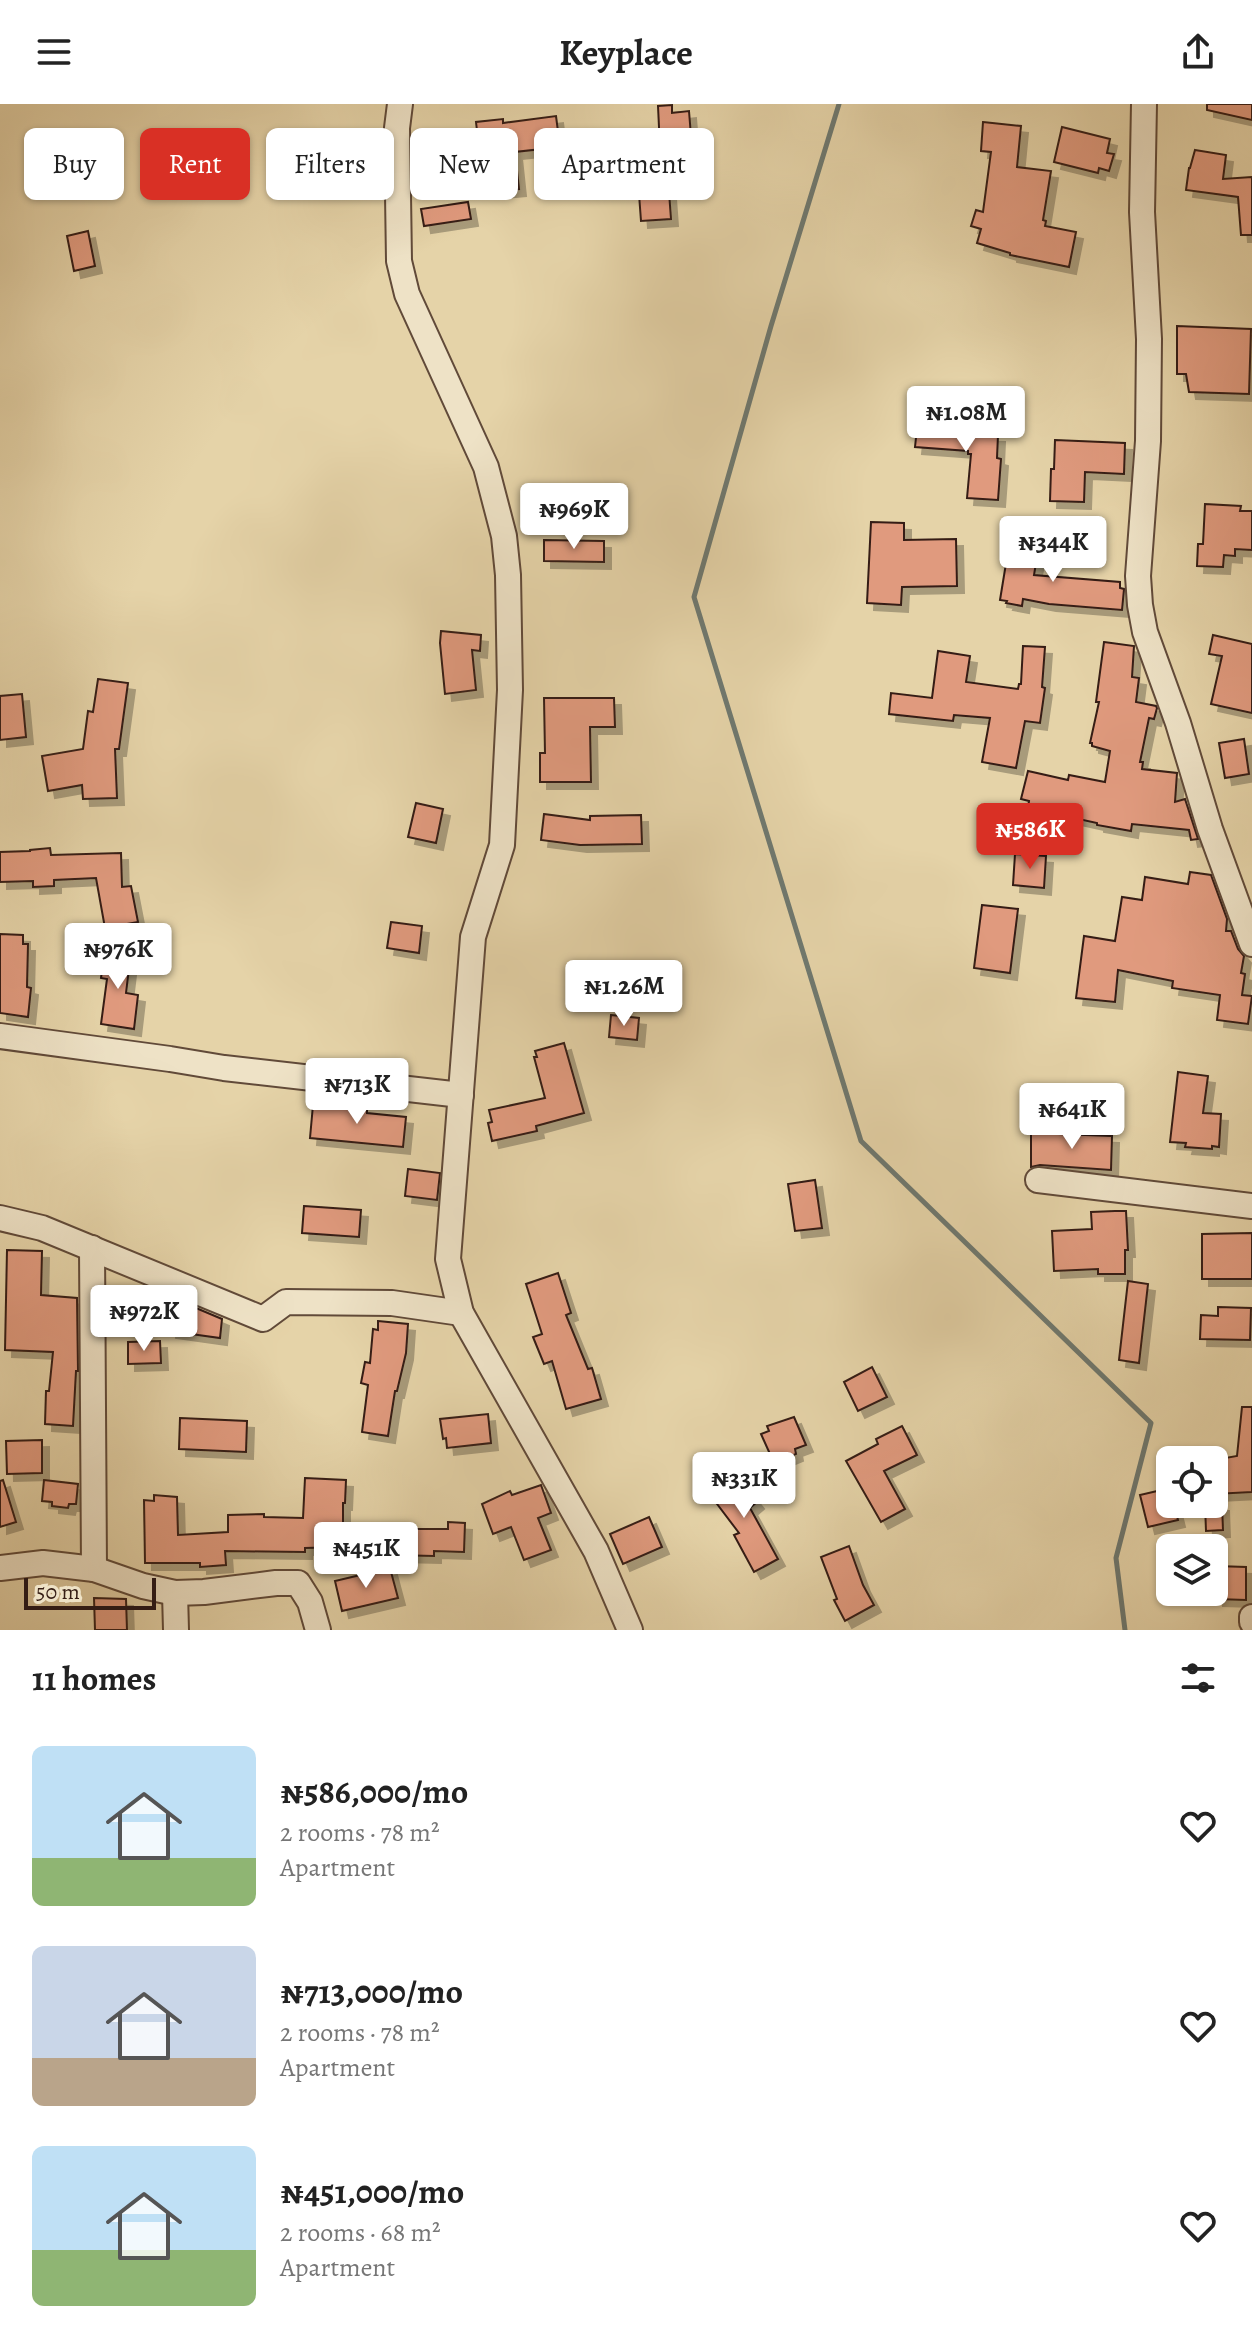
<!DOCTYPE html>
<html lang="en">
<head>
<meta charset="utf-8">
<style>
	body { margin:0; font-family:Alegreya,serif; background:#f6f6f6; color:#222; height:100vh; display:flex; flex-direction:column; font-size:30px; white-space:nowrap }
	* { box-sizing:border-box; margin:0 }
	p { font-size:26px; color:#767676 }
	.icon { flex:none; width:44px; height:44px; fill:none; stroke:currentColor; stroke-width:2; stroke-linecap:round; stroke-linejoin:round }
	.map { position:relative; height:1526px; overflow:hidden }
	.panel { display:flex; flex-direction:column; background:#fff; flex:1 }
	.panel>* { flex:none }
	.hud { position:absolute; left:24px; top:24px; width:800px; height:72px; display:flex; gap:16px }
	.controls { position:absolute; left:1156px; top:1342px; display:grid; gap:16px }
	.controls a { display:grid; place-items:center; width:72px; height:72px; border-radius:12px; background:#fff; box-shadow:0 2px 6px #0004; font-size:40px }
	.scale { position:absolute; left:24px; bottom:20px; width:132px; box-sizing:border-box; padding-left:8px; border:4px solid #351d14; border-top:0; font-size:22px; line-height:28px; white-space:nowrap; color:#351d14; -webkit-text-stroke:6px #eee2c6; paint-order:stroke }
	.price { position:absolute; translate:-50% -68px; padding:0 18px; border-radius:8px; background:#fff; color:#222; font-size:26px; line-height:52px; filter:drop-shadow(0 2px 4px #0008) }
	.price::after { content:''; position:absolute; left:50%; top:48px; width:24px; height:18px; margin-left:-12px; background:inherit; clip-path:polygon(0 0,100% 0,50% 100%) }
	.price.current { background:#d93025; color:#fff }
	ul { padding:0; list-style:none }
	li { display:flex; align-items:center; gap:24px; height:200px; padding:0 32px }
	li span { display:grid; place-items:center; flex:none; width:224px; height:160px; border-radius:12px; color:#555 }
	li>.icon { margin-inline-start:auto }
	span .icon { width:96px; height:96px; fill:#fffc; stroke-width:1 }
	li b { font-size:34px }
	h2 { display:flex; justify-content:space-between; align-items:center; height:96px; padding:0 32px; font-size:34px }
	.chip { padding:0 28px; border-radius:12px; background:#fff; box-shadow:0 2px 6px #0004; font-size:28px; line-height:72px }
	.chip.current { background:#d93025; color:#fff }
	header { display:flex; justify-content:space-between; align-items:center; height:104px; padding:0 32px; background:#fff; font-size:36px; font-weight:600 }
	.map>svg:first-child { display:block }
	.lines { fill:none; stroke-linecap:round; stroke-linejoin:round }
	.stream { stroke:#6f7970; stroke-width:5 }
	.building { fill:#e09a7e; stroke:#351d14; stroke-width:2; filter:url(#shadow) }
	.minor-casing { stroke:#614a39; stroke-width:28 }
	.minor { stroke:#eee2c6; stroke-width:24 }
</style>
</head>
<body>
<header><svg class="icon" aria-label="menu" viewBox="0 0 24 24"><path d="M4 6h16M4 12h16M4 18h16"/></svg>Keyplace<svg class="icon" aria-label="share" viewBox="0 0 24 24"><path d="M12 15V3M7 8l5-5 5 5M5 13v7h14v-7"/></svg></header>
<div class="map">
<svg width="1252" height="1526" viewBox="0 0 1252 1526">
	<defs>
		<filter id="shadow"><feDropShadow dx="7" dy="7" stdDeviation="0" flood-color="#0004"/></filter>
	</defs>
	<rect width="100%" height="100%" fill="#e5d3a8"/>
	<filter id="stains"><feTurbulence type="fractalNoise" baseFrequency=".0025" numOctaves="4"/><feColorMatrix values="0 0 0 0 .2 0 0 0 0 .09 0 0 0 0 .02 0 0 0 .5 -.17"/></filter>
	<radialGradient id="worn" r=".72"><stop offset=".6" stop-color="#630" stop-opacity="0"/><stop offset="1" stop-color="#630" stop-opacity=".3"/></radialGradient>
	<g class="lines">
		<!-- stream -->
		<polyline class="stream" points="839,0 771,222 694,493 861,1037 1151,1319 1116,1454 1125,1526"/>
	</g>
	<!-- building -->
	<g class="building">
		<polygon points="1207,0 1252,0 1252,16 1207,6"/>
		<polygon points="672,1 672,9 689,7 691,32 681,33 681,65 661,65 658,2"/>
		<polygon points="556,12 560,43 515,48 519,85 484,88 476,18 503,15 503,19"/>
		<polygon points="983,18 1021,22 1017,63 1051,67 1043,116 1046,117 1045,122 1076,128 1069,163 1010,151 1010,149 977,139 981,125 971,122 976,106 983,108 991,48 981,47"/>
		<polygon points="1062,23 1110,35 1107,49 1114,50 1109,67 1099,64 1098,69 1054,58"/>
		<polygon points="609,46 614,76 583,80 579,50"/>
		<polygon points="1195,46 1226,51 1223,75 1252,73 1252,131 1241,131 1238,93 1186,86 1189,64 1190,64"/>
		<polygon points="669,88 671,115 641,117 639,90"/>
		<polygon points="468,98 471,115 424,122 421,105"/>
		<polygon points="88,127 95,162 74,167 67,132"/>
		<polygon points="1177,222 1251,225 1249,290 1189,288 1186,270 1177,270"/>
		<polygon points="918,315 959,318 958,330 998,331 997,354 1001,355 998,396 967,394 971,350 968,350 968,347 915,343"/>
		<polygon points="1055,336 1125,339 1124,370 1085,368 1084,398 1050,397 1051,365 1054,365"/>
		<polygon points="1205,400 1241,402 1240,407 1252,407 1252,446 1235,445 1235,452 1224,451 1223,463 1197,462 1198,440 1203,440"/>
		<polygon points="871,418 904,419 904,436 956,435 957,482 902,483 901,501 867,499"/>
		<polygon points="1015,433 1033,436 1031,446 1038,447 1034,471 1120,478 1120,484 1124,485 1122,506 1049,500 1023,495 1022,502 1006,499 1007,497 1000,496 1009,441 1013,442"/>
		<polygon points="544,436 604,437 604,458 544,457"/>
		<polygon points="441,527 481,531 480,547 472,546 476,586 445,590 440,539"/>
		<polygon points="1213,531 1252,540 1252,609 1211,600 1222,552 1209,550"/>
		<polygon points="1104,538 1134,542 1132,573 1139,574 1136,598 1156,602 1157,604 1154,615 1149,614 1140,658 1143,658 1142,665 1177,669 1175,698 1185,695 1198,735 1191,736 1189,726 1132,720 1131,727 1097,721 1097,719 1028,704 1029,697 1021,695 1028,667 1068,676 1069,671 1105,678 1110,647 1092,642 1092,639 1090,639 1099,598 1096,598"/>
		<polygon points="1023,542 1045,543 1042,583 1045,584 1040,619 1025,617 1016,664 982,658 990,614 954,611 953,617 889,610 891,589 932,594 938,547 970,552 966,578 1018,585 1019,580 1021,580"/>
		<polygon points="98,575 128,579 119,645 115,645 117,694 83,695 82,681 48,687 42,652 83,645 88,607 93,608"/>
		<polygon points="22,590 26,633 0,636 0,592"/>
		<polygon points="544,594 614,594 615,623 590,623 591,678 540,678 540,649 545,649"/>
		<polygon points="1244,635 1249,670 1225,674 1219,639"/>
		<polygon points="416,699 443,705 436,739 408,733"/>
		<polygon points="544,710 590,716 590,712 641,711 642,740 580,741 541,736"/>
		<polygon points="50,744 51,751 121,749 122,783 131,782 138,818 105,824 96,774 54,776 54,782 33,783 33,777 0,778 0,748 30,747 30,746"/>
		<polygon points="1015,750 1046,752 1044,784 1013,781"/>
		<polygon points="1190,768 1211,771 1227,815 1226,827 1231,827 1238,845 1244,852 1241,869 1245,870 1242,891 1252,892 1248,920 1217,916 1220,891 1172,884 1173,877 1118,866 1115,898 1076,894 1084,832 1115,837 1122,793 1142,796 1145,773 1188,780"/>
		<polygon points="982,801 1018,805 1010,869 974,864"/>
		<polygon points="391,818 422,822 419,849 387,844"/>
		<polygon points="0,830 23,831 23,840 28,840 27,883 31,884 28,913 0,909"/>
		<polygon points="105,844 131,848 126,889 138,891 134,925 101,920 107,875 101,874"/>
		<polygon points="611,911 639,914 637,936 609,933"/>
		<polygon points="564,939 584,1009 536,1022 537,1027 492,1037 488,1019 492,1018 489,1006 545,994 534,953 537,953 535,947"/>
		<polygon points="1178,968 1208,972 1203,1009 1221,1010 1219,1043 1212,1042 1212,1045 1185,1043 1186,1039 1170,1038"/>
		<polygon points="313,1001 367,1005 367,1009 406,1013 403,1043 310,1034"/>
		<polygon points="1031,1029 1112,1032 1111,1066 1040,1061 1031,1063"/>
		<polygon points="408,1065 440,1069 437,1096 405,1092"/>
		<polygon points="815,1076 822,1124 795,1127 788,1080"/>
		<polygon points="304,1102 361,1106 359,1133 302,1129"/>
		<polygon points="1115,1107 1126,1107 1128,1146 1125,1146 1125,1170 1098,1170 1098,1165 1054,1167 1052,1127 1092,1125 1091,1108"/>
		<polygon points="1252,1129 1252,1175 1202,1175 1202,1130"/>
		<polygon points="7,1146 42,1147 41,1191 77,1194 78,1267 76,1267 73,1322 45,1320 46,1287 49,1287 53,1248 5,1246"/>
		<polygon points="558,1169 571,1209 566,1211 588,1265 592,1264 601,1295 566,1305 552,1257 544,1260 533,1233 542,1230 526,1180"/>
		<polygon points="1128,1177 1148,1180 1139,1259 1119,1256"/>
		<polygon points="173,1200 196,1204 222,1215 220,1234 169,1227"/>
		<polygon points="1218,1203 1251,1204 1250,1236 1200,1235 1201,1211 1218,1212"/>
		<polygon points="378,1217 408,1220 406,1249 397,1287 395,1287 388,1332 362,1328 368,1281 361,1279 365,1258 370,1259 373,1225 378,1226"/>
		<polygon points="160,1237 161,1259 128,1260 128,1238"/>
		<polygon points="872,1263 887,1293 858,1307 844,1278"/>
		<polygon points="1242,1303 1252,1303 1252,1388 1214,1390 1214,1356 1237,1352"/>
		<polygon points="488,1310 491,1339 447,1344 446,1334 443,1335 440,1315"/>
		<polygon points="794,1313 806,1341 795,1345 796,1350 774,1359 761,1330 769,1327 767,1322"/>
		<polygon points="180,1314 247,1317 246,1348 179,1345"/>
		<polygon points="902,1322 917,1351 884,1367 905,1405 881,1418 846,1357 878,1340 876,1335"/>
		<polygon points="42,1336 42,1369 7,1370 6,1337"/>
		<polygon points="734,1368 742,1380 746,1377 755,1389 752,1392 757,1398 750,1404 778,1455 754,1468 734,1431 739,1429 708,1388 712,1385 711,1384"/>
		<polygon points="305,1374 346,1376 345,1399 343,1399 343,1443 305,1444 305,1448 225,1447 226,1461 200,1463 200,1459 145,1459 144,1396 154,1397 154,1391 177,1393 178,1431 228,1428 228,1411 264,1410 264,1413 303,1414"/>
		<polygon points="3,1376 16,1418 0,1423 0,1377"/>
		<polygon points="44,1376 78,1380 76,1400 69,1400 68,1404 52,1402 52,1398 42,1397"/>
		<polygon points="541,1381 551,1409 538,1414 551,1446 524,1456 511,1423 493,1430 482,1400 510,1387 512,1391"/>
		<polygon points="1170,1384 1170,1400 1174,1400 1178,1416 1148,1423 1140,1391"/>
		<polygon points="1205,1400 1222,1400 1223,1426 1206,1427"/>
		<polygon points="649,1413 662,1443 623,1460 610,1430"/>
		<polygon points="448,1418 465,1419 464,1448 434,1447 434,1452 393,1451 393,1425 448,1425"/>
		<polygon points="849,1442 863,1481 874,1501 845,1517 834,1496 837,1495 821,1453"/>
		<polygon points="1216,1462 1246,1463 1246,1496 1216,1495"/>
		<polygon points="390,1464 398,1494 342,1507 335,1477"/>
		<polygon points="94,1494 126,1495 127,1526 95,1526"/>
	</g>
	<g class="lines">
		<!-- minor casing -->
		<g class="minor-casing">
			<g id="minor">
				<polyline points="400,0 397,24 399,157 407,190 486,363 504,432 508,471 510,586 502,741 473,833 448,1155 461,1209 596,1447 630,1526"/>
				<polyline points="1144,0 1142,108 1149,235 1148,337 1138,472 1140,501 1145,528 1178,619 1210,725 1252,840"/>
				<polyline points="0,932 170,955 224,964 461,991"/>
				<polyline points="1038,1076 1252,1102"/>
				<polyline points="0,1114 42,1124 263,1215 286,1198 392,1199 461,1209"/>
				<polyline points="92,1144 94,1465"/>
				<polyline points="0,1464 43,1459 94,1465 143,1482 175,1489 204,1488 276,1479 298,1479 310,1498 318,1526"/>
				<polyline points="175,1489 176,1526"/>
				<polyline points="1252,1513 1252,1518"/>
			</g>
		</g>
		<!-- minor -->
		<use href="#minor" class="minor"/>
	</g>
	<rect width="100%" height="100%" filter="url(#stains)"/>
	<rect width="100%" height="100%" fill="url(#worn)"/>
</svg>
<div class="controls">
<a><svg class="icon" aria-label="locate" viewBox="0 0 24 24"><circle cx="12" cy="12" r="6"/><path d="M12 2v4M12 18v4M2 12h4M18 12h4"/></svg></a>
<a><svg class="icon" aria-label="layers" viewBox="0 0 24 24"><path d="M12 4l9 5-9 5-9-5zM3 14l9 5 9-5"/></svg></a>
</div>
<div class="scale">50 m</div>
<b class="price" style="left:966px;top:350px">₦1.08M</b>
<b class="price" style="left:574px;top:447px">₦969K</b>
<b class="price" style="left:1053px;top:480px">₦344K</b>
<b class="price current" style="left:1030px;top:767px">₦586K</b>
<b class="price" style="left:118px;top:887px">₦976K</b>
<b class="price" style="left:624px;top:924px">₦1.26M</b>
<b class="price" style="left:357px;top:1022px">₦713K</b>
<b class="price" style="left:1072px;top:1047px">₦641K</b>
<b class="price" style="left:144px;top:1249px">₦972K</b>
<b class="price" style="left:744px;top:1416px">₦331K</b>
<b class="price" style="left:366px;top:1486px">₦451K</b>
<div class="hud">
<a class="chip">Buy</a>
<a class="chip current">Rent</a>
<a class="chip">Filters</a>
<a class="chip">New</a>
<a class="chip">Apartment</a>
</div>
</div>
<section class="panel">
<h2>11 homes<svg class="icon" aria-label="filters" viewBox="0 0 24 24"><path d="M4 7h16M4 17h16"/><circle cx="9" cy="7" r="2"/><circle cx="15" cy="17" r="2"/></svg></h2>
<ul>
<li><span style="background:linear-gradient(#bfe0f5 70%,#8fb573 0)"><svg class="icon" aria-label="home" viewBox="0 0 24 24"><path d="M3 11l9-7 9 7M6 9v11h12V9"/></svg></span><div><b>₦586,000/mo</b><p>2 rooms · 78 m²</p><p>Apartment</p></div><svg class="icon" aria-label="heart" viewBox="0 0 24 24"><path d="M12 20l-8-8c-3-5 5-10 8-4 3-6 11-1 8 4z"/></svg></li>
<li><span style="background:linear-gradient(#c9d6e8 70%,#b9a48a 0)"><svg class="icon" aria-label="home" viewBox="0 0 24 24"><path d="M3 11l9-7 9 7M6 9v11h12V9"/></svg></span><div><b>₦713,000/mo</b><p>2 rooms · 78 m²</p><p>Apartment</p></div><svg class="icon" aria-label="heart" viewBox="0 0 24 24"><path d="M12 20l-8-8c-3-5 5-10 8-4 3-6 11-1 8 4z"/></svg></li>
<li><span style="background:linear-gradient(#bfe0f5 65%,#8fb573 0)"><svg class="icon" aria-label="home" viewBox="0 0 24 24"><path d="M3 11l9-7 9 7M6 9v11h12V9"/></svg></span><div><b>₦451,000/mo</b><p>2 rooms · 68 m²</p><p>Apartment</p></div><svg class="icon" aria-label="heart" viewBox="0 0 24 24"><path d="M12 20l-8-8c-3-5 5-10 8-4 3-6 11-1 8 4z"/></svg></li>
</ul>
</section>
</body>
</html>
